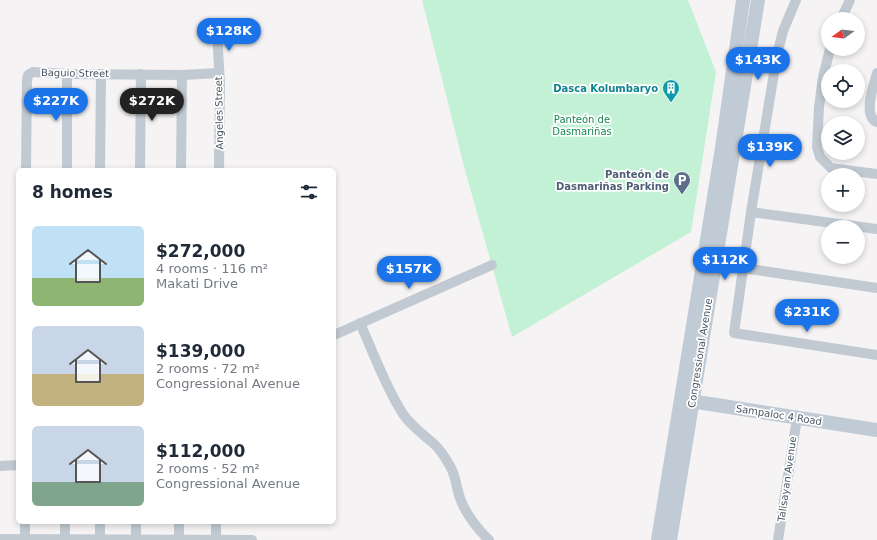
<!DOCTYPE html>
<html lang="en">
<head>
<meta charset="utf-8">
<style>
	body { margin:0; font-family:"DejaVu Sans",sans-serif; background:#f6f6f7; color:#1f2937; height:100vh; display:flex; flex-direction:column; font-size:15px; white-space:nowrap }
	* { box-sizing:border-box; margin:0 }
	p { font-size:13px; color:#747a83 }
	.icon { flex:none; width:22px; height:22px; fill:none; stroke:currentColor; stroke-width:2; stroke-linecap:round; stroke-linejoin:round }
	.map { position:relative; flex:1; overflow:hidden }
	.details { position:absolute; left:16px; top:168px; width:320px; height:356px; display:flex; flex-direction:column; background:#fff; border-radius:6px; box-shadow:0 2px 6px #0003 }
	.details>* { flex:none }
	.needle { width:26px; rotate:255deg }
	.controls { position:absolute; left:821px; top:12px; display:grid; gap:8px }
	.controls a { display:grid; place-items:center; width:44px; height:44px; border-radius:50%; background:#fff; box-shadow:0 2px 6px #0003; font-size:20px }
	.price { position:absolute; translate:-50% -34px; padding:0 9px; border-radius:14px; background:#1a73e8; color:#fff; font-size:13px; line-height:26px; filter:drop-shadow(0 1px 2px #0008) }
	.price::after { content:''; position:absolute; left:50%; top:24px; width:12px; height:9px; margin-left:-6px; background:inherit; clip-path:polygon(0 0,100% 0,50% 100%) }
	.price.current { background:#222; color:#fff }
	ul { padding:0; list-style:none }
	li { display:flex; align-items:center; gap:12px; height:100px; padding:0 16px }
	li span { display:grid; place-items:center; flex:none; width:112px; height:80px; border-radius:6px; color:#555 }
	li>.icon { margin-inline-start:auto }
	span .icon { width:48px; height:48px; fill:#fffc; stroke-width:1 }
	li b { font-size:17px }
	h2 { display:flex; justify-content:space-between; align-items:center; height:48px; padding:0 16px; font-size:17px }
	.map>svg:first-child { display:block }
	.green { fill:#c3f1d5 }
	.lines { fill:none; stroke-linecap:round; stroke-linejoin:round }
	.street { stroke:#c1cad2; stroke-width:10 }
	.secondary { stroke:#c1cbd6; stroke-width:14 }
	.labels { text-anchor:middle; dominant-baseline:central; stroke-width:3.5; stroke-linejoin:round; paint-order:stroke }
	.street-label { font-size:10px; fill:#4a5661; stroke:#fff }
	.culture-label { font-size:10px; font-weight:bold; fill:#0d838f; stroke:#fff; text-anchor:end }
	.park-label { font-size:10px; fill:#17864f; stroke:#fff }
	.service-label { font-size:10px; font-weight:bold; fill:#4e5e75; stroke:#fff; text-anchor:end }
</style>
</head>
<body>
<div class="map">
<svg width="877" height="540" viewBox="0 0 877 540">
	<rect width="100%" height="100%" fill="#f5f3f3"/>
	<!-- green -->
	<polygon class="green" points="422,0 688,0 716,72 691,232 512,337 465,170"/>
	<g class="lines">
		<!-- street -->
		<g class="street">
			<polyline points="796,0 783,31 777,55 751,212 734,333 877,355"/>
			<polyline points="841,19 850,0"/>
			<polyline points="217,32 220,84 219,170"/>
			<polyline points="830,49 823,77 819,107 817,147 820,157 831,168 877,174"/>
			<path d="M877,73C874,84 862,116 877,122"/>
			<polyline points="26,170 27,81 28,75 33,72 67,74 182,75 219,73"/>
			<polyline points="67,170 67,74"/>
			<polyline points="100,170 101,74"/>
			<polyline points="140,170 141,74"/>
			<polyline points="181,170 182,75"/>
			<polyline points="751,212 877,229"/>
			<polyline points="715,266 743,268 877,288"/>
			<path d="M360,323C373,352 386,388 403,414C411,426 423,434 434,444C440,449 446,459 450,466C456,476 456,487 460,498C464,511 478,530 489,540"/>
			<polyline points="334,335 492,265"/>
			<polyline points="0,466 18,465"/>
			<polyline points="100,522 100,540"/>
			<polyline points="0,539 252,540"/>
			<polyline points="25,540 25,522"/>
			<polyline points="65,540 65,522"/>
			<polyline points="136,540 136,522"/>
			<polyline points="179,540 179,522"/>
			<polyline points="216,540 216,522"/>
			<polyline points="778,540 797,418"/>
		</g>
		<!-- secondary -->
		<g class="secondary">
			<polyline points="684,400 877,430"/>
			<polyline points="658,540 722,148 743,0"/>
			<polyline points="670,540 758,0"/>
		</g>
	</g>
	<!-- icons -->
	<defs>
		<g id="building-pin" transform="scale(0.9)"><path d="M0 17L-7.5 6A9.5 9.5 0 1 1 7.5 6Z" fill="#0f9aa8" stroke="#fff"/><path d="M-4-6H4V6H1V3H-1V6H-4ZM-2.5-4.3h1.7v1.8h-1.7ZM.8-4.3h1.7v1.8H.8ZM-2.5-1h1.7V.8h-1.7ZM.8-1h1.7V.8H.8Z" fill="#fff"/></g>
		<g id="parking-pin" transform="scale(0.9)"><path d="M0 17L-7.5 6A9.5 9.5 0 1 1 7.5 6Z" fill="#5c6f8a" stroke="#fff"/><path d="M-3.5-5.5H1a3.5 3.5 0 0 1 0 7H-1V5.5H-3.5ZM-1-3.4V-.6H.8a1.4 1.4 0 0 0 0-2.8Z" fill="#fff"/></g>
	</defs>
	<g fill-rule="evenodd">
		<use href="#building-pin" x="671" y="88"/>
		<use href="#parking-pin" x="682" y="180"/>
	</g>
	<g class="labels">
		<!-- street labels -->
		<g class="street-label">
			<text transform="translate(75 73) rotate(1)">Baguio Street</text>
			<text transform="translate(219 113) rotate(-91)">Angeles Street</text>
			<text transform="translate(700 353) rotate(-81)">Congressional Avenue</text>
			<text transform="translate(779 415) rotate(9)">Sampaloc 4 Road</text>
			<text transform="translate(787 479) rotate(-82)">Talisayan Avenue</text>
		</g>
		<!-- culture labels -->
		<g class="culture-label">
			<text x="658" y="88">Dasca Kolumbaryo</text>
		</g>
		<!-- park labels -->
		<g class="park-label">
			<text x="582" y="119">Panteón de<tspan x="582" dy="12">Dasmariñas</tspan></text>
		</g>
		<!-- service labels -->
		<g class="service-label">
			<text x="669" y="174">Panteón de<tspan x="669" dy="12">Dasmariñas Parking</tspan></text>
		</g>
	</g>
</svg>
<div class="controls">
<a><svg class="needle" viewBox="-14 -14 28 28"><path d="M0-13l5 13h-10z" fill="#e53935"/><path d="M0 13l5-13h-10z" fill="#747a83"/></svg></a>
<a><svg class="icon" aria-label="locate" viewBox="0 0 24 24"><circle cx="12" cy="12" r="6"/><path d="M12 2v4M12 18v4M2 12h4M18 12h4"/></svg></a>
<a><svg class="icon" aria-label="layers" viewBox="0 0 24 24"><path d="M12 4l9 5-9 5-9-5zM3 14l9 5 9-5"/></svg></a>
<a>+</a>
<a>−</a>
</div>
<b class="price" style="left:229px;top:52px">$128K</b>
<b class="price" style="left:758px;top:81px">$143K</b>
<b class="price" style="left:56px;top:122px">$227K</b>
<b class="price current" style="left:152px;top:122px">$272K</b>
<b class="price" style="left:770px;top:168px">$139K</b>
<b class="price" style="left:725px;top:281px">$112K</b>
<b class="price" style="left:409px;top:290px">$157K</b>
<b class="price" style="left:807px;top:333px">$231K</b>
<section class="details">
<h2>8 homes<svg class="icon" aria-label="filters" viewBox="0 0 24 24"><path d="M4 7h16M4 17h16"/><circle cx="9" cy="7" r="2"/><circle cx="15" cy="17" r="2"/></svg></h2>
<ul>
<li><span style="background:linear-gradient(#bfe0f5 65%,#8fb573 0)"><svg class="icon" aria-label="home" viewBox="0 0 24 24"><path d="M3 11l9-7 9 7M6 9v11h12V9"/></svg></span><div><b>$272,000</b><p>4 rooms · 116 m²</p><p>Makati Drive</p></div></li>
<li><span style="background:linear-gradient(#c9d6e8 60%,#c2b280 0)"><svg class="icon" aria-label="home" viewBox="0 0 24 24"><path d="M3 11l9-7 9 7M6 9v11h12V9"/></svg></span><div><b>$139,000</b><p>2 rooms · 72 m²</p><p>Congressional Avenue</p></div></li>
<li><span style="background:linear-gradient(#c9d6e8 70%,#7fa58c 0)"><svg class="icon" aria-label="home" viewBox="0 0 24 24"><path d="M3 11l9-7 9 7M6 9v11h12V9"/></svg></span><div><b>$112,000</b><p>2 rooms · 52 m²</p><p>Congressional Avenue</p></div></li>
</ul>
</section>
</div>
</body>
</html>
